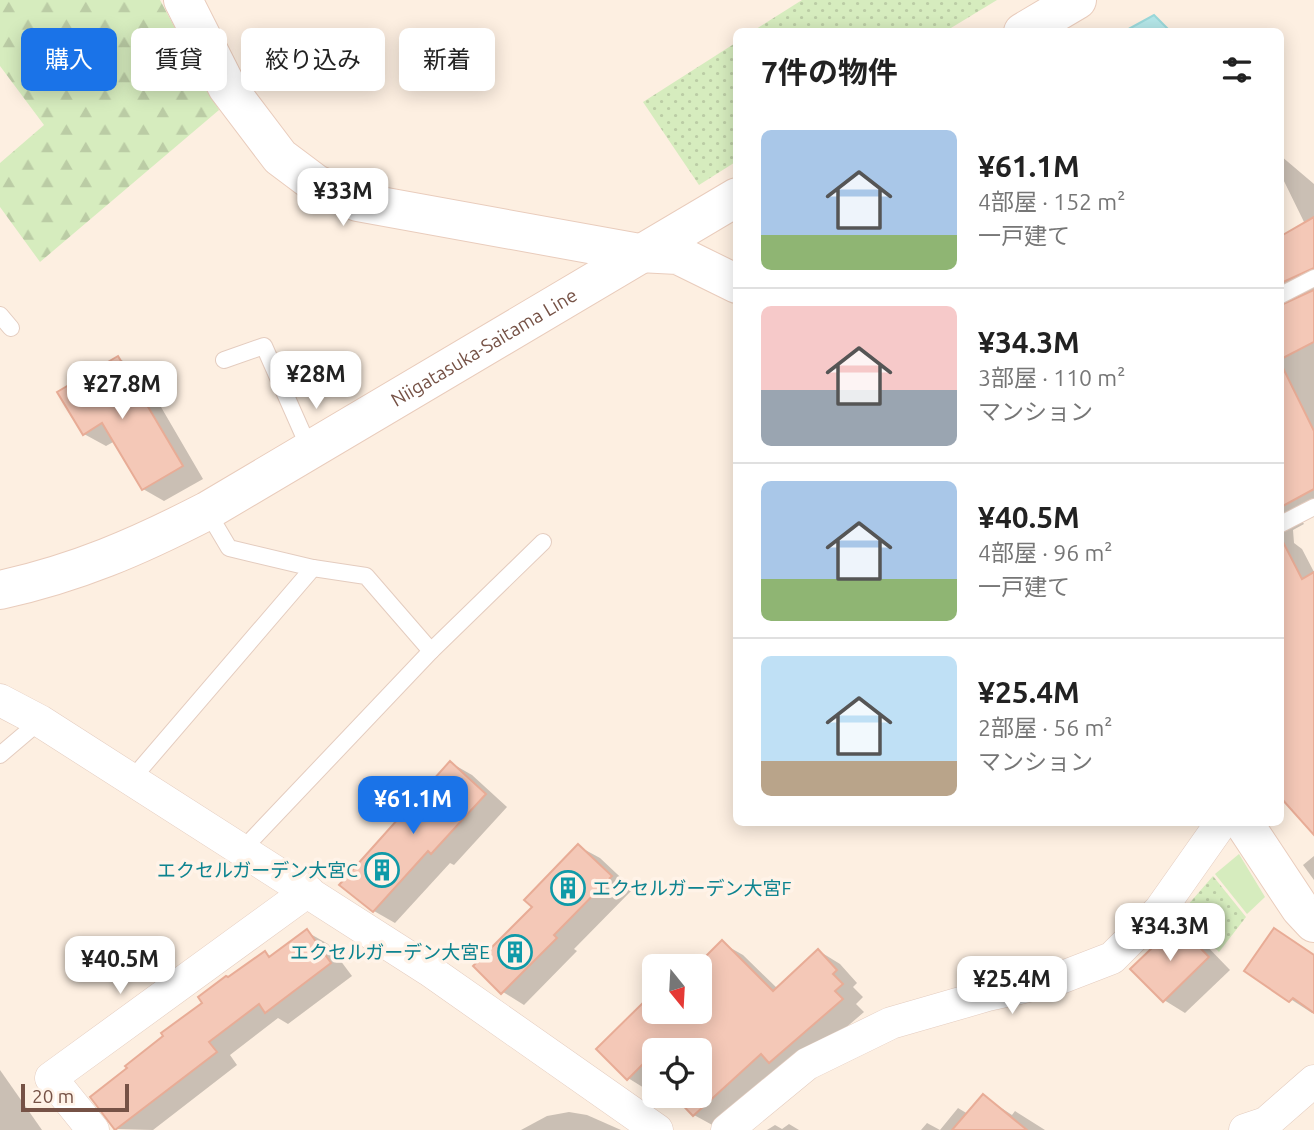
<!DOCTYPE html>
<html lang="ja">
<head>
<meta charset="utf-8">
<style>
	body { margin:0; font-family:Ubuntu,"Noto Sans JP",sans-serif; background:#f6f6f6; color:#222; height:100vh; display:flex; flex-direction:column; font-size:26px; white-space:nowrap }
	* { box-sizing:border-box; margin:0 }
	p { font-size:23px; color:#767676 }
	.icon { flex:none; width:38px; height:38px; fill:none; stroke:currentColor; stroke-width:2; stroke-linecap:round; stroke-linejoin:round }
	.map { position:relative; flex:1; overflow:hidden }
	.drawer { position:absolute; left:733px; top:28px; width:551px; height:798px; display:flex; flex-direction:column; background:#fff; border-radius:10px; box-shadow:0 4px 18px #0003 }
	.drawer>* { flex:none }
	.top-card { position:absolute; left:21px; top:28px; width:607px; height:63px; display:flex; gap:14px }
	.needle { width:46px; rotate:162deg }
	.buttons { position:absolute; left:642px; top:954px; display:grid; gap:14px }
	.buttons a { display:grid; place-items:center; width:70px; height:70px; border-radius:10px; background:#fff; box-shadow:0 4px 18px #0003; font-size:35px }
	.scale { position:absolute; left:21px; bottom:18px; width:108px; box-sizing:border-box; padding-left:7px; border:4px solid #765246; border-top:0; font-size:19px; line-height:24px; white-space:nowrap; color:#765246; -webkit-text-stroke:5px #fff3e8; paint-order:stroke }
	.price { position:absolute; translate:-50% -60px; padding:0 16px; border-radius:14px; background:#fff; color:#222; font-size:23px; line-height:46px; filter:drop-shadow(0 2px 4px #0008) }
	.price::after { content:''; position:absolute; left:50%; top:42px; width:21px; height:16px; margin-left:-10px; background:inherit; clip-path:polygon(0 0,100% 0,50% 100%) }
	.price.current { background:#1a73e8; color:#fff }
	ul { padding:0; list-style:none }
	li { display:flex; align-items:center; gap:21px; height:175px; padding:0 28px }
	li+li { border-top:2px solid #e0e0e0 }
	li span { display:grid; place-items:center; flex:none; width:196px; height:140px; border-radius:10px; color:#555 }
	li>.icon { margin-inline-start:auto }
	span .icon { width:84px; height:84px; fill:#fffc; stroke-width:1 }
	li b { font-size:30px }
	h2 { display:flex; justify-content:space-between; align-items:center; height:84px; padding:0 28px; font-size:30px }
	.chip { padding:0 24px; border-radius:10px; background:#fff; box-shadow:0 4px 18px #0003; font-size:24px; line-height:63px }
	.chip.current { background:#1a73e8; color:#fff }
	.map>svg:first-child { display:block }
	.forest { fill:url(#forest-firs) }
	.park { fill:url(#park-dots) }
	.garden { fill:#d6ecbe }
	.water { fill:url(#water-ripples); stroke:#9ad8da; stroke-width:2 }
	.shadow { fill:#0003 }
	.building { fill:#f4c8b7; stroke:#e8ac96; stroke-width:2 }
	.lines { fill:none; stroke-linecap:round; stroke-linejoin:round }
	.lane-casing { stroke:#e4ccbf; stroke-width:18 }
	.street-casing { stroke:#e4ccbf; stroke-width:33 }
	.secondary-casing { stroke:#e9ccbc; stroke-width:40 }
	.lane { stroke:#fff; stroke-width:16 }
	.street { stroke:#fff; stroke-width:32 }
	.secondary { stroke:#fff; stroke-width:38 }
	.labels { text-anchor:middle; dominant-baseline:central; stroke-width:7; stroke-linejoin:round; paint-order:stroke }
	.street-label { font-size:19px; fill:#765246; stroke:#fff3e8 }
	.culture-label { font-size:19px; fill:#0d838f; stroke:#fff3e8; text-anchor:end }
</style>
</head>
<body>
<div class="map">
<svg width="1314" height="1130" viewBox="0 0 1314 1130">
	<defs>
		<pattern id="forest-firs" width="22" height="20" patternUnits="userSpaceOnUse" patternTransform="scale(1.75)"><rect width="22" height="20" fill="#d6ecbe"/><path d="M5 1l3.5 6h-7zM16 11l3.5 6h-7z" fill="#bbcca5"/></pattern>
		<pattern id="park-dots" width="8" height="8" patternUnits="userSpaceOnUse" patternTransform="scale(1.75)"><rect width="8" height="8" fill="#d6ecbe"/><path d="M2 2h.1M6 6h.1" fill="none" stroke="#bbcca5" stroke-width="1.8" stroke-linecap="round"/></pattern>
		<pattern id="water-ripples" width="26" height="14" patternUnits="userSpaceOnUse" patternTransform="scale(1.75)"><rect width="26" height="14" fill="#b4e6e8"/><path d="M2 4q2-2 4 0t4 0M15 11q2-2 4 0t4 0" fill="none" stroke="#97bdbe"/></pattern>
	</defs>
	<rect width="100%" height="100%" fill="#fdefe1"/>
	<!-- forest -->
	<polygon class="forest" points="0,0 160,0 219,110 40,262 0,207 0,163 44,125 0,66"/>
	<!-- park -->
	<g class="park">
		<polygon points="802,0 997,0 946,31 753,31"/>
		<polygon points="737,42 737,161 699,185 643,102"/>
		<polygon points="1213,876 1246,917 1219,952 1180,914"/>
	</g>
	<!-- garden -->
	<polygon class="garden" points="1239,854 1265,897 1247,914 1215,874"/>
	<!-- water -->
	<polygon class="water" points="1154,15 1170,31 1125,31"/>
	<!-- shadow -->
	<g class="shadow">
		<polygon points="1281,156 1314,184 1314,514 1302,521 1304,524 1293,530 1294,543 1302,549 1314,572 1314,824 1281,800 1281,238 1305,224 1281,175"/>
		<polygon points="118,358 140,371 203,479 164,501 143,489 115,441 106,446 84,434"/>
		<polygon points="451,763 472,775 507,807 454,865 450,863 395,923 374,911"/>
		<polygon points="578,846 600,858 633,889 574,949 577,951 524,1005 503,992"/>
		<polygon points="1314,856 1314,880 1303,865"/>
		<polygon points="1177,926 1199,938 1230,970 1185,1013 1164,1000"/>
		<polygon points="307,932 328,944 352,976 288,1024 278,1018 230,1055 237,1065 153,1130 116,1129 92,1097 205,1003 229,979 265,953 272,957"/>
		<polygon points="722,943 743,955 778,989 819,951 840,964 857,983 853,987 863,997 856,1004 864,1012 792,1074 716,1127 694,1115 676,1096 700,1096 700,1050 654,1050 654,1086 649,1091 628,1078 599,1049 653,995 654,1012 700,1012 699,966"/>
		<polygon points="1314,955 1314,1011 1312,1013 1247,971"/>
		<polygon points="0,1070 42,1130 0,1130"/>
		<polygon points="983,1096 1012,1115 1015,1111 1045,1130 940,1130 958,1108 968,1114"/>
		<polygon points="569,1112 587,1115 621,1130 521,1130 547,1116"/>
		<polygon points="927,1123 940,1130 921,1130"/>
		<polygon points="789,1124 799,1130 767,1130 775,1125 782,1129"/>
	</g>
	<!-- building -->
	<g class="building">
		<polygon points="1314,217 1314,268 1281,283 1281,236"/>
		<polygon points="1314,290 1314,342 1281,359 1281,305"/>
		<polygon points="118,356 183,466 142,490 102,423 83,435 57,392"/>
		<polygon points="1281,364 1314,431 1314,489 1281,507"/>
		<polygon points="1281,538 1302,579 1314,572 1314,835 1281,798"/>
		<polygon points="450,761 486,794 431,854 428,851 373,912 339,885"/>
		<polygon points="578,844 612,876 554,935 557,938 501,994 473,966 532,907 524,900"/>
		<polygon points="1177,924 1209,957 1163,1002 1130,969"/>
		<polygon points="1274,928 1314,955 1314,1013 1293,998 1289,1002 1244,971"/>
		<polygon points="307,929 331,963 265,1013 259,1004 209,1042 217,1052 115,1130 90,1097 127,1068 125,1066 163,1036 161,1033 202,1003 198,997 226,976 228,977 265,951 269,957"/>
		<polygon points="722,940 773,991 818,949 837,970 833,974 843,984 835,991 843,999 769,1063 761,1054 693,1116 674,1096 700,1096 700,1050 654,1050 654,1074 644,1063 627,1080 596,1049 653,993 654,1012 700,1012 700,966 696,966"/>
		<polygon points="983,1094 1027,1130 952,1130"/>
	</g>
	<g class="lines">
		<!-- lane casing -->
		<g class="lane-casing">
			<g id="lane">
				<polyline points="1281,295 1314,278"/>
				<polyline points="0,315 11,328"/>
				<polyline points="224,360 264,346 310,450"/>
				<polyline points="207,511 229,548 313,568 366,576 431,651"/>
				<polyline points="1281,524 1314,507"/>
				<polyline points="0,755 40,721"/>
				<polyline points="131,780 313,568"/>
				<polyline points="243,849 431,651 543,542"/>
			</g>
		</g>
		<!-- street casing -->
		<g class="street-casing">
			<g id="street">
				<polyline points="0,700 40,721 429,970 657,1130"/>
				<polyline points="93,1130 51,1078 308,891"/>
				<polyline points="727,1130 807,1064 891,1023 988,995 1055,980 1112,958 1160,910 1222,822"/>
				<polyline points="1245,1130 1266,1123 1314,1081"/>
			</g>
		</g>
		<!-- secondary casing -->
		<g class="secondary-casing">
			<g id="secondary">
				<polyline points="183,0 227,87 280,157 316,184 358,202 639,253 678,255 737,284"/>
				<polyline points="1023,32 1077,0"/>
				<path id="s1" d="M0,590C77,573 137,547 207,511L737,197"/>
				<polyline points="1243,822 1300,908 1314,923"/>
			</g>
		</g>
		<!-- lane -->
		<use href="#lane" class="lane"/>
		<!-- street -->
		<use href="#street" class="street"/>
		<!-- secondary -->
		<use href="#secondary" class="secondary"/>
	</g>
	<!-- icons -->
	<defs>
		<g id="building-ring" transform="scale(1.75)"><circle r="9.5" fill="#fff3e8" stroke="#0f9aa8" stroke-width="1.5"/><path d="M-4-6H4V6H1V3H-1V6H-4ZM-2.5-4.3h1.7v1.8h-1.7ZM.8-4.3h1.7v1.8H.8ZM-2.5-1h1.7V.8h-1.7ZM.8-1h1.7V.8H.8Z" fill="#0f9aa8"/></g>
	</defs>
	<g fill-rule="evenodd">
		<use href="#building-ring" x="382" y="870"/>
		<use href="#building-ring" x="568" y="888"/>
		<use href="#building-ring" x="515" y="952"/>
	</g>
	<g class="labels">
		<!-- street labels -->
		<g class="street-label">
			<text stroke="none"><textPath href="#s1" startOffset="544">Niigatasuka-Saitama Line</textPath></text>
		</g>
		<!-- culture labels -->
		<g class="culture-label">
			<text x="358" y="870">エクセルガーデン大宮C</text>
			<text x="592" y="888" text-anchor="start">エクセルガーデン大宮F</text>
			<text x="490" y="952">エクセルガーデン大宮E</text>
		</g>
	</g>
</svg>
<div class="buttons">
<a><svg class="needle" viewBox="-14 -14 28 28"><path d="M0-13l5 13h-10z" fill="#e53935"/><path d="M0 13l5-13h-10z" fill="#767676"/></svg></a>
<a><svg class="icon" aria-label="locate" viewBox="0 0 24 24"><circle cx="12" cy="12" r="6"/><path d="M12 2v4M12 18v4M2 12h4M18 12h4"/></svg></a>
</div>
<div class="scale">20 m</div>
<b class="price" style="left:343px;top:228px">¥33M</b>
<b class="price" style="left:316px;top:411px">¥28M</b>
<b class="price" style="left:122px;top:421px">¥27.8M</b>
<b class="price current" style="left:413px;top:836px">¥61.1M</b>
<b class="price" style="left:1170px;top:963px">¥34.3M</b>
<b class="price" style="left:120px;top:996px">¥40.5M</b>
<b class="price" style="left:1012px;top:1016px">¥25.4M</b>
<div class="top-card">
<a class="chip current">購入</a>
<a class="chip">賃貸</a>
<a class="chip">絞り込み</a>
<a class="chip">新着</a>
</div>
<section class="drawer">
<h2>7件の物件<svg class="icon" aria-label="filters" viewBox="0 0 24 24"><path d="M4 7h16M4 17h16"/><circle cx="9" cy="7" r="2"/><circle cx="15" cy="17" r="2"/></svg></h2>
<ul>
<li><span style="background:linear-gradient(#a9c7e8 75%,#8fb573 0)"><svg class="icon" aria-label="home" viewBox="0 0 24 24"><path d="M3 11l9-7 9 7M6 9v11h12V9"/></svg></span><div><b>¥61.1M</b><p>4部屋 · 152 m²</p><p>一戸建て</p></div></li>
<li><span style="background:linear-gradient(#f6c9c9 60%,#9aa5b1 0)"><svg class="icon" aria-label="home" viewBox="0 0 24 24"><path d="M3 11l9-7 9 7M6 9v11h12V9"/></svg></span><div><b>¥34.3M</b><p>3部屋 · 110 m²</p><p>マンション</p></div></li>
<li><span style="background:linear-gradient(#a9c7e8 70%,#8fb573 0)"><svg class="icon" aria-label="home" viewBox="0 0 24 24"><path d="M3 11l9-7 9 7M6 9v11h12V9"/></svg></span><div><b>¥40.5M</b><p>4部屋 · 96 m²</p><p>一戸建て</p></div></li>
<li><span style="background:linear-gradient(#bfe0f5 75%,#b9a48a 0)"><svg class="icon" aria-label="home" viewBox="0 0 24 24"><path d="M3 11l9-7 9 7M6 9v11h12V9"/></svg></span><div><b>¥25.4M</b><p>2部屋 · 56 m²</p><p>マンション</p></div></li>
</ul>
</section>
</div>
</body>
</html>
